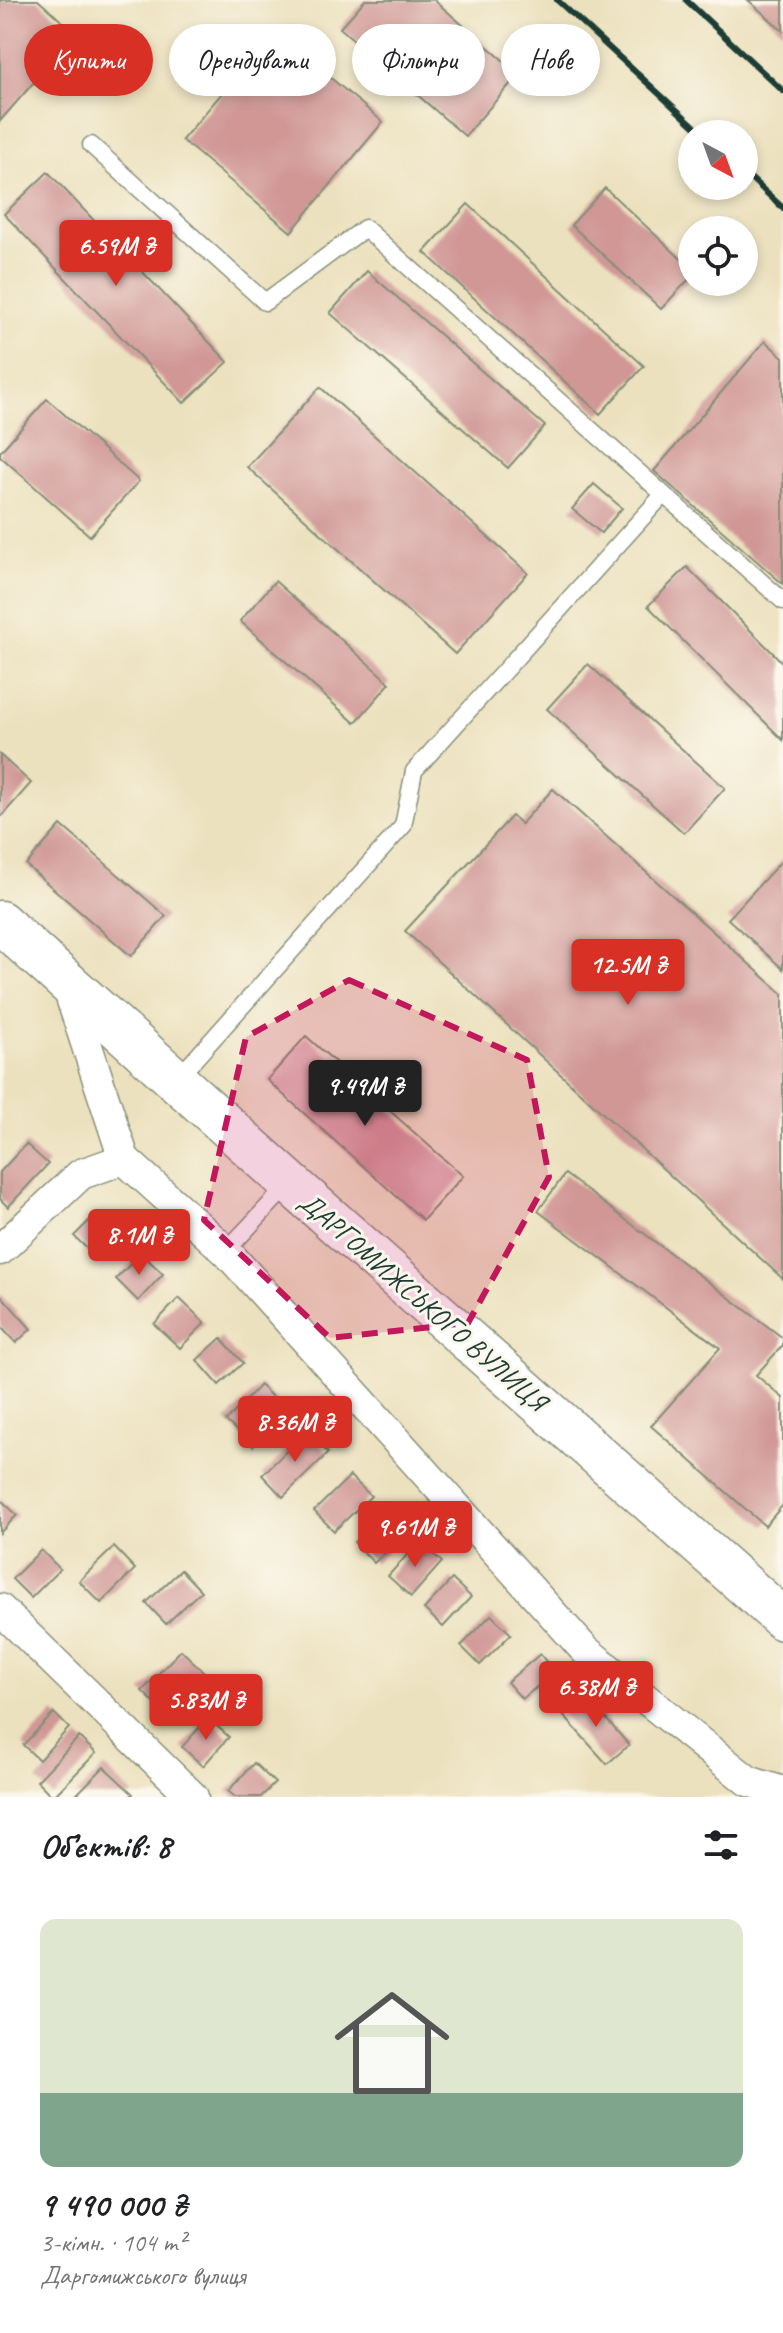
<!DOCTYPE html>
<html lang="uk">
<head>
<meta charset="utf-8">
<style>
	body { margin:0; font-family:Caveat,sans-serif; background:#f2f2f2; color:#202124; height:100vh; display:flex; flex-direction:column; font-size:30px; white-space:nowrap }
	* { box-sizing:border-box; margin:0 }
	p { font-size:26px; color:#757577 }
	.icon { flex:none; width:44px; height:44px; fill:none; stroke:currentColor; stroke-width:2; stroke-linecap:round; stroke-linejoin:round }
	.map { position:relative; height:1797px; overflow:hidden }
	.panel { display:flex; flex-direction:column; background:#fff; flex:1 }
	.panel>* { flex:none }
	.guide { position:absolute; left:24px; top:24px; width:736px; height:72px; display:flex; gap:16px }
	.needle { width:52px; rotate:139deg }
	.fabs { position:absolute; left:678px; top:120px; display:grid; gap:16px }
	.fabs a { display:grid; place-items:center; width:80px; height:80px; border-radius:50%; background:#fff; box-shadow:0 4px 12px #0003; font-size:40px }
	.price { position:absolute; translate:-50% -68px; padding:0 18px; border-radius:8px; background:#d93025; color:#fff; font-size:26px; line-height:52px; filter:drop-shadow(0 2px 4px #0008) }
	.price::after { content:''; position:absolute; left:50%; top:48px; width:24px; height:18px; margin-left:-12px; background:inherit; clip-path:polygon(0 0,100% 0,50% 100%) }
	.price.current { background:#222; color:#fff }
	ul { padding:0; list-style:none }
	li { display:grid; align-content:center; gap:16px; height:424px; padding:0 40px }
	li span { display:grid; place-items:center; height:248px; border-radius:16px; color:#555 }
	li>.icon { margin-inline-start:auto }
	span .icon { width:144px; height:144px; fill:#fffc; stroke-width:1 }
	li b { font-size:34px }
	h2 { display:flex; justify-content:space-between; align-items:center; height:96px; padding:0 40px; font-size:34px }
	.pill { padding:0 28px; border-radius:36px; background:#fff; box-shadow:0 4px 12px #0003; font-size:28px; line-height:72px }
	.pill.current { background:#d93025; color:#fff }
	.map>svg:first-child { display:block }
	.building { fill:#d09795 }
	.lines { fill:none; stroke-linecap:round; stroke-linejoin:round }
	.lane-casing { stroke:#868f79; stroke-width:19 }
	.street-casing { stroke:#868f79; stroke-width:33 }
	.secondary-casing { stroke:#868f79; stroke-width:45 }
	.lane { stroke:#fff; stroke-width:16 }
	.street { stroke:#fff; stroke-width:30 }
	.secondary { stroke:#fff; stroke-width:42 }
	.rail { stroke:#1f3d34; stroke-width:6 }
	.marked { fill:#c2185b; fill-opacity:0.2; stroke:#c2185b; stroke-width:6; stroke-dasharray:16 10; stroke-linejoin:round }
	.labels { text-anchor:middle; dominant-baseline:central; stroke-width:6; stroke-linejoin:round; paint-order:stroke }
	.street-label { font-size:28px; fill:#1f3d34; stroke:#fbf7ec }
</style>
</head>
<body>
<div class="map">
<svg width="783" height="1797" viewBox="0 0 783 1797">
	<rect width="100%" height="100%" fill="#fbf7ec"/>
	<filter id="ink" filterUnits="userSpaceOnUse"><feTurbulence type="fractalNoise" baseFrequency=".0125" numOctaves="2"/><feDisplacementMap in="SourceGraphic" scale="16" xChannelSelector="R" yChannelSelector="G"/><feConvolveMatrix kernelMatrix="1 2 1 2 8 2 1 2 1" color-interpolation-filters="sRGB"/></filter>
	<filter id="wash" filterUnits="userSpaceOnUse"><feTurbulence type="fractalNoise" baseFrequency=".006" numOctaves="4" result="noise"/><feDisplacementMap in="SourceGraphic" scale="32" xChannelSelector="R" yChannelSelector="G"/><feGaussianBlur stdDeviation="1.8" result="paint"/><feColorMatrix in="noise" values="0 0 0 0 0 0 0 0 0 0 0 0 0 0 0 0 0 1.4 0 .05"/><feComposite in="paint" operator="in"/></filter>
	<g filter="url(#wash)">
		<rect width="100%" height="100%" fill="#ece1be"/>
		<g id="blocks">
			<!-- building -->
			<g class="building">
				<polygon points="0,0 38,0 76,34 0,121"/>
				<polygon points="365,0 434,0 519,74 465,136 340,28"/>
				<polygon points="748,0 783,0 783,31"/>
				<polygon points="275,31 383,122 291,232 182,140"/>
				<polygon points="48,172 228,362 184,403 4,214"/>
				<polygon points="605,188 692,269 692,276 661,309 571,225"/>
				<polygon points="468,204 644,366 600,414 424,252"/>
				<polygon points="367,271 545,426 508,468 330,313"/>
				<polygon points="765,341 783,357 783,584 654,471"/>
				<polygon points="320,387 528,573 455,654 247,467"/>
				<polygon points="47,399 139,481 90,536 0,456 0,452"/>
				<polygon points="594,484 622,508 601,533 572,509"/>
				<polygon points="687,567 783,663 783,740 648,606"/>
				<polygon points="275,581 390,683 355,723 240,621"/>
				<polygon points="588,664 725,788 684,833 547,709"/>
				<polygon points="0,755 31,783 0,818"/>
				<polygon points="553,789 783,994 783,1279 405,931 512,816 521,824"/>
				<polygon points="61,825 166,916 131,956 26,865"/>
				<polygon points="783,859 783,969 728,919"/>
				<polygon points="306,1036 463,1176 423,1220 267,1080"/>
				<polygon points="26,1144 48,1164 8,1207 0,1199 0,1172"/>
				<polygon points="565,1174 783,1338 783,1345 756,1375 783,1398 783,1505 765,1526 651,1426 720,1348 538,1211"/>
				<polygon points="96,1214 119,1236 97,1258 74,1236"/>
				<polygon points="141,1253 163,1274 138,1301 116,1279"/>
				<polygon points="0,1294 31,1329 16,1343 0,1326"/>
				<polygon points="179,1298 205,1323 180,1348 154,1324"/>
				<polygon points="221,1338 243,1363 219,1385 197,1360"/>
				<polygon points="260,1385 287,1411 253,1446 226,1421"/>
				<polygon points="307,1431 328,1453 283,1497 262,1475"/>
				<polygon points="350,1476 371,1496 334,1531 314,1511"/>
				<polygon points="0,1499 17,1515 0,1533"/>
				<polygon points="388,1510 408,1531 374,1563 354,1542"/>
				<polygon points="419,1542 442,1562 411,1597 388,1576"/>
				<polygon points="114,1547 135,1569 101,1603 79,1581"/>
				<polygon points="41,1550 60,1569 31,1598 12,1579"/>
				<polygon points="181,1570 201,1591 166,1624 146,1603"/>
				<polygon points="452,1579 471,1597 443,1627 424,1609"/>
				<polygon points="491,1615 511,1634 480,1665 461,1646"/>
				<polygon points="181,1650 205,1673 165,1713 142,1691"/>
				<polygon points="540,1654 555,1672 522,1699 507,1682"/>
				<polygon points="585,1695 629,1745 607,1764 562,1714"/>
				<polygon points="54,1713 69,1728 39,1760 23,1745"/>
				<polygon points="208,1718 229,1737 203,1766 182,1747"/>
				<polygon points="79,1737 96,1753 53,1797 37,1781"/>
				<polygon points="254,1763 275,1783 261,1797 235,1797 228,1791"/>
				<polygon points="104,1767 133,1794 130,1797 78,1797 76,1795"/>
			</g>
		</g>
	</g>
	<g filter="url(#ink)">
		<use href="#blocks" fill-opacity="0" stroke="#868f79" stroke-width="2"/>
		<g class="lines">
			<!-- lane casing -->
			<g class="lane-casing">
				<g id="lane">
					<polyline points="91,145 265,302 365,228 783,601"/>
					<polyline points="177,1079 403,826 414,771 662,496"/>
					<polyline points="226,1251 290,1183"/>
				</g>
			</g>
			<!-- street casing -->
			<g class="street-casing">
				<g id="street">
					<polyline points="66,982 124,1159 226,1251 585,1650 748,1781 783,1792"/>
					<polyline points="0,1250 81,1174 124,1159"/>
					<polyline points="0,1609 193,1797"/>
				</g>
			</g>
			<!-- secondary casing -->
			<g class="secondary-casing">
				<polyline id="secondary" points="0,922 290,1183 783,1619"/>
			</g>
			<!-- lane -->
			<use href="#lane" class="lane"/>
			<!-- street -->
			<use href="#street" class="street"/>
			<!-- secondary -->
			<use href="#secondary" class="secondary"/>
			<!-- rail -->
			<g class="rail">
				<polyline points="557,0 703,134"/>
				<polyline points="686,0 783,91"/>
				<polyline points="744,172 783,208"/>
			</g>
		</g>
	</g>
	<!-- marked area -->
	<path class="marked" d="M349,980L527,1060L549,1177L468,1323L330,1338L204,1220L246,1037Z"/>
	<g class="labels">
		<!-- street labels -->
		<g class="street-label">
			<text transform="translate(423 1301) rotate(41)">ДАРГОМИЖСЬКОГО ВУЛИЦЯ</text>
		</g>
	</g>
</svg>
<div class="fabs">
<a><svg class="needle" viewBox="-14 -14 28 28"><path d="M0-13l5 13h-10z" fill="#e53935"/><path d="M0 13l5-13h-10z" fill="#757577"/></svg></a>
<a><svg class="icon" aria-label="locate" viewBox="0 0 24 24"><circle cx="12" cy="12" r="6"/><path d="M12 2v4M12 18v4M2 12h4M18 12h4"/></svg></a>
</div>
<b class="price" style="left:116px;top:288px">6.59M ₴</b>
<b class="price" style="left:628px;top:1007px">12.5M ₴</b>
<b class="price current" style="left:365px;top:1128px">9.49M ₴</b>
<b class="price" style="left:139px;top:1277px">8.1M ₴</b>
<b class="price" style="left:295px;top:1464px">8.36M ₴</b>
<b class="price" style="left:415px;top:1569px">9.61M ₴</b>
<b class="price" style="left:596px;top:1729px">6.38M ₴</b>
<b class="price" style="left:206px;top:1742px">5.83M ₴</b>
<div class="guide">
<a class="pill current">Купити</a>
<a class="pill">Орендувати</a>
<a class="pill">Фільтри</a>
<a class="pill">Нове</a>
</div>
</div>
<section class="panel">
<h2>Об’єктів: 8<svg class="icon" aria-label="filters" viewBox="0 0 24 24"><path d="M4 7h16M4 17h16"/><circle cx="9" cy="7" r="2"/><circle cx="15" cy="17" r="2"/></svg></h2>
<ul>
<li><span style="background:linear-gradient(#dfe7d0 70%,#7fa58c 0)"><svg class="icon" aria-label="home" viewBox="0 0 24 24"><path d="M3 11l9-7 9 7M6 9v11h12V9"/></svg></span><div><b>9 490 000 ₴</b><p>3-кімн. · 104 m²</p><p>Даргомижського вулиця</p></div></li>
</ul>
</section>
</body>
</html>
